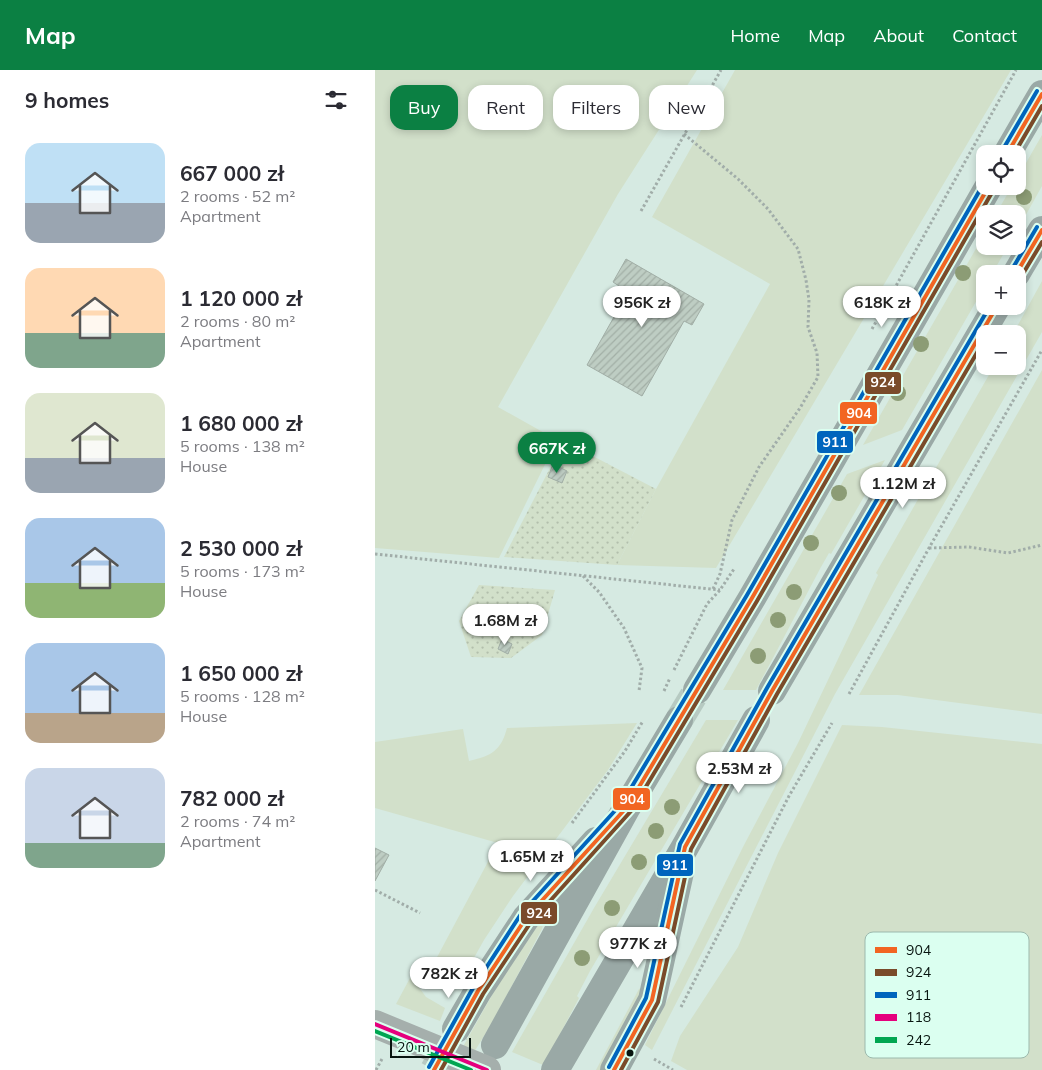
<!DOCTYPE html>
<html lang="en">
<head>
<meta charset="utf-8">
<style>
	body { margin:0; font-family:Mulish,sans-serif; background:#f2f2f3; color:#2b2b33; height:100vh; display:flex; flex-direction:column; font-size:19px; white-space:nowrap }
	* { box-sizing:border-box; margin:0 }
	p { font-size:16px; color:#7c7c81 }
	.icon { flex:none; width:28px; height:28px; fill:none; stroke:currentColor; stroke-width:2; stroke-linecap:round; stroke-linejoin:round }
	.map { position:relative; flex:1; overflow:hidden }
	.details { display:flex; flex-direction:column; background:#fff; width:375px }
	.details>* { flex:none }
	.top-card { position:absolute; left:15px; top:15px; width:475px; height:45px; display:flex; gap:10px }
	.buttons { position:absolute; left:601px; top:75px; display:grid; gap:10px }
	.buttons a { display:grid; place-items:center; width:50px; height:50px; border-radius:10px; background:#fff; box-shadow:0 2px 8px #0003; font-size:25px }
	.scale { position:absolute; left:15px; bottom:12px; width:81px; box-sizing:border-box; padding-left:5px; border:2px solid #081510; border-top:0; font-size:14px; line-height:18px; white-space:nowrap; color:#081510; -webkit-text-stroke:4px #dbfff0; paint-order:stroke }
	.price { position:absolute; translate:-50% -42px; padding:0 11px; border-radius:18px; background:#fff; color:#222; font-size:16px; line-height:32px; filter:drop-shadow(0 1px 2px #0008) }
	.price::after { content:''; position:absolute; left:50%; top:30px; width:15px; height:11px; margin-left:-8px; background:inherit; clip-path:polygon(0 0,100% 0,50% 100%) }
	.price.on { background:#0b8043; color:#fff }
	ul { padding:0; list-style:none }
	li { display:flex; align-items:center; gap:15px; height:125px; padding:0 25px }
	li span { display:grid; place-items:center; flex:none; width:140px; height:100px; border-radius:15px; color:#555 }
	li>.icon { margin-inline-start:auto }
	span .icon { width:60px; height:60px; fill:#fffc; stroke-width:1 }
	li b { font-size:21px }
	h2 { display:flex; justify-content:space-between; align-items:center; height:60px; padding:0 25px; font-size:21px }
	.tag { padding:0 18px; border-radius:15px; background:#fff; box-shadow:0 2px 8px #0003; font-size:18px; line-height:45px }
	.tag.on { background:#0b8043; color:#fff }
	header { display:flex; align-items:center; gap:30px; box-sizing:border-box; height:70px; padding:0 25px; background:#0b8043; color:#fff }
	header strong { font-size:24px }
	nav { display:flex; gap:28px; margin-inline-start:auto; font-size:18px }
	main { display:flex; flex:1; min-height:0 }
	.map>svg:first-child { display:block }
	.green { fill:#d2e0ca }
	.garden { fill:url(#garden-dots) }
	.building { fill:url(#building-hatch); stroke:#a1aea6 }
	.lines { fill:none; stroke-linecap:round; stroke-linejoin:round }
	.major-tunnel { stroke:#b7cac2; stroke-width:28; stroke-dasharray:28 14; stroke-linecap:butt }
	.path { stroke:#a1ada9; stroke-width:3; stroke-dasharray:2.5 2.5; stroke-linecap:butt }
	.major { stroke:#9aa9a6; stroke-width:28 }
	.minor-bridge { stroke:#a5afac; stroke-width:28 }
	.bus-1-casing { stroke:#dbfff0; stroke-width:8 }
	.bus-2-casing { stroke:#dbfff0; stroke-width:8 }
	.bus-3-casing { stroke:#dbfff0; stroke-width:8 }
	.bus-4-casing { stroke:#dbfff0; stroke-width:8 }
	.bus-5-casing { stroke:#dbfff0; stroke-width:8 }
	.bus-1 { stroke:#f26522; stroke-width:4 }
	.bus-2 { stroke:#7a4b2a; stroke-width:4 }
	.bus-3 { stroke:#0065bd; stroke-width:4 }
	.bus-4 { stroke:#e5007d; stroke-width:4 }
	.bus-5 { stroke:#00a651; stroke-width:4 }
	.tree { fill:#8c9c75 }
	.bus-dot { fill:#081510; stroke:#dbfff0; stroke-width:2 }
	.key { fill:#dbfff0; stroke:#9cb9ad; stroke-width:1 }
	.key-label { font-size:14px; fill:#081510 }
	.line-badge { stroke:#dbfff0; stroke-width:2 }
	.badge-label { font-size:14px; text-anchor:middle; font-weight:bold; fill:#fff }
</style>
</head>
<body>
<header>
<strong>Map</strong>
<nav><a>Home</a><a>Map</a><a>About</a><a>Contact</a></nav>
</header>
<main>
<section class="details">
<h2>9 homes<svg class="icon" aria-label="filters" viewBox="0 0 24 24"><path d="M4 7h16M4 17h16"/><circle cx="9" cy="7" r="2"/><circle cx="15" cy="17" r="2"/></svg></h2>
<ul>
<li><span style="background:linear-gradient(#bfe0f5 60%,#9aa5b1 0)"><svg class="icon" aria-label="home" viewBox="0 0 24 24"><path d="M3 11l9-7 9 7M6 9v11h12V9"/></svg></span><div><b>667 000 zł</b><p>2 rooms · 52 m²</p><p>Apartment</p></div></li>
<li><span style="background:linear-gradient(#ffd9b3 65%,#7fa58c 0)"><svg class="icon" aria-label="home" viewBox="0 0 24 24"><path d="M3 11l9-7 9 7M6 9v11h12V9"/></svg></span><div><b>1 120 000 zł</b><p>2 rooms · 80 m²</p><p>Apartment</p></div></li>
<li><span style="background:linear-gradient(#dfe7d0 65%,#9aa5b1 0)"><svg class="icon" aria-label="home" viewBox="0 0 24 24"><path d="M3 11l9-7 9 7M6 9v11h12V9"/></svg></span><div><b>1 680 000 zł</b><p>5 rooms · 138 m²</p><p>House</p></div></li>
<li><span style="background:linear-gradient(#a9c7e8 65%,#8fb573 0)"><svg class="icon" aria-label="home" viewBox="0 0 24 24"><path d="M3 11l9-7 9 7M6 9v11h12V9"/></svg></span><div><b>2 530 000 zł</b><p>5 rooms · 173 m²</p><p>House</p></div></li>
<li><span style="background:linear-gradient(#a9c7e8 70%,#b9a48a 0)"><svg class="icon" aria-label="home" viewBox="0 0 24 24"><path d="M3 11l9-7 9 7M6 9v11h12V9"/></svg></span><div><b>1 650 000 zł</b><p>5 rooms · 128 m²</p><p>House</p></div></li>
<li><span style="background:linear-gradient(#c9d6e8 75%,#7fa58c 0)"><svg class="icon" aria-label="home" viewBox="0 0 24 24"><path d="M3 11l9-7 9 7M6 9v11h12V9"/></svg></span><div><b>782 000 zł</b><p>2 rooms · 74 m²</p><p>Apartment</p></div></li>
</ul>
</section>
<div class="map">
<svg width="667" height="1000" viewBox="0 0 667 1000">
	<defs>
		<pattern id="garden-dots" width="8" height="8" patternUnits="userSpaceOnUse" patternTransform="scale(1.25)"><rect width="8" height="8" fill="#d2e0ca"/><path d="M2 2h.1M6 6h.1" fill="none" stroke="#b3bfac" stroke-width="1.8" stroke-linecap="round"/></pattern>
		<pattern id="building-hatch" width="6" height="6" patternUnits="userSpaceOnUse" patternTransform="scale(1.25)"><rect width="6" height="6" fill="#becdc3"/><path d="M-1 1l2-2M0 6l6-6M5 7l2-2" fill="none" stroke="#a2afa6"/></pattern>
	</defs>
	<rect width="100%" height="100%" fill="#d6eae2"/>
	<!-- green -->
	<g class="green">
		<polygon points="0,0 322,0 243,124 123,337 182,370 124,488 0,478"/>
		<polygon points="360,0 636,0 341,498 242,495 281,419 395,214 277,147"/>
		<polygon points="667,65 667,116 643,159 642,144 621,144 637,116 642,116 643,107"/>
		<polygon points="610,163 610,176 633,176 617,204 610,204 610,216 527,360 488,375"/>
		<polygon points="667,211 667,262 460,624 277,980 270,975 369,775 423,673 503,505 501,503 619,296 642,296 642,264 638,264"/>
		<polygon points="667,300 667,644 523,625 484,625"/>
		<polygon points="510,390 456,484 454,483 446,497 381,620 348,620 472,404"/>
		<polygon points="331,650 363,650 215,901 202,926 204,928 173,987 168,995 137,982 219,838"/>
		<path d="M262,653L233,700L138,826L109,870L86,911L82,915C68,916 63,903 60,891L123,773L0,738V672L88,659L94,691C116,686 126,681 132,658Z"/>
		<polygon points="467,655 507,657 667,674 667,1000 312,1000 296,991 305,966 363,877 403,783"/>
		<polygon points="166,851 168,854 167,859 117,953 88,1000 75,1000 135,893 147,874"/>
		<polygon points="35,908 38,909 51,927 70,938 65,951 21,934"/>
		<polygon points="266,918 268,918 231,1000 221,1000 264,919"/>
	</g>
	<!-- garden -->
	<g class="garden">
		<polygon points="189,371 281,419 242,495 129,487"/>
		<polygon points="104,515 180,520 167,565 136,588 96,587 84,551"/>
	</g>
	<!-- building -->
	<g class="building">
		<polygon points="251,189 329,234 317,255 309,251 267,326 212,295 253,222 238,212"/>
		<polygon points="178,394 192,401 187,413 173,407"/>
		<polygon points="127,569 137,574 133,584 123,579"/>
		<polygon points="0,778 14,785 0,811"/>
	</g>
	<g class="lines">
		<!-- major-tunnel -->
		<g class="major-tunnel">
			<polyline points="304,650 322,620"/>
			<polyline points="59,1000 80,962"/>
		</g>
		<!-- path -->
		<g class="path">
			<polyline points="309,64 363,109 393,139 423,179 431,210 434,230 433,257 442,283 443,307 425,338 384,397 357,450 345,504 338,519"/>
			<polyline points="266,141 346,0"/>
			<polyline points="497,259 641,0"/>
			<polyline points="554,478 594,477 633,483 667,475"/>
			<polyline points="0,484 345,520"/>
			<polyline points="208,506 224,522 249,558 267,598 264,621"/>
			<polyline points="299,600 332,534 345,520 359,499"/>
			<polyline points="289,621 295,608"/>
			<polyline points="474,624 554,478 667,280"/>
			<polyline points="197,753 250,681 268,651"/>
			<polyline points="0,820 45,843"/>
			<polyline points="306,937 414,726 457,653"/>
			<polyline points="279,989 298,1000"/>
			<polyline points="1,1000 8,987"/>
		</g>
		<!-- major -->
		<g class="major">
			<polyline points="632,84 667,24"/>
			<polyline points="641,204 667,160"/>
			<polyline points="322,620 377,528 614,116"/>
			<polyline points="397,621 622,236"/>
			<polyline points="81,959 103,921 151,848 221,771"/>
			<polyline points="120,975 252,737 304,650"/>
			<polyline points="180,1000 310,777 381,650"/>
			<polyline points="239,1000 277,930 305,802"/>
		</g>
		<!-- minor-bridge -->
		<polyline class="minor-bridge" points="0,954 112,1000"/>
		<!-- bus-1 casing -->
		<g class="bus-1-casing">
			<g id="bus-1">
				<polyline points="632,84 667,24"/>
				<polyline points="641,204 667,160"/>
				<polyline points="59,1000 103,921 151,848 252,737 377,528 614,116"/>
				<polyline points="239,1000 277,930 310,777 397,621 622,236"/>
			</g>
		</g>
		<!-- bus-2 casing -->
		<g class="bus-2-casing">
			<g id="bus-2">
				<polyline points="639,84 667,36"/>
				<polyline points="646,207 667,172"/>
				<polyline points="66,1000 108,924 156,852 257,740 382,531 619,119"/>
				<polyline points="246,1000 283,932 316,779 402,624 610,269"/>
			</g>
		</g>
		<!-- bus-3 casing -->
		<g class="bus-3-casing">
			<g id="bus-3">
				<polyline points="627,81 662,21"/>
				<polyline points="636,201 662,157"/>
				<polyline points="54,997 98,918 146,844 247,733 372,525 609,113"/>
				<polyline points="234,997 271,928 305,774 392,618 615,236"/>
			</g>
		</g>
		<!-- bus-4 casing -->
		<g class="bus-4-casing">
			<polyline id="bus-4" points="0,954 112,1000"/>
		</g>
		<!-- bus-5 casing -->
		<g class="bus-5-casing">
			<polyline id="bus-5" points="0,961 96,1000"/>
		</g>
		<!-- bus-1 -->
		<use href="#bus-1" class="bus-1"/>
		<!-- bus-2 -->
		<use href="#bus-2" class="bus-2"/>
		<!-- bus-3 -->
		<use href="#bus-3" class="bus-3"/>
		<!-- bus-4 -->
		<use href="#bus-4" class="bus-4"/>
		<!-- bus-5 -->
		<use href="#bus-5" class="bus-5"/>
	</g>
	<!-- trees -->
	<g class="tree">
		<circle cx="649" cy="127" r="8"/>
		<circle cx="588" cy="203" r="8"/>
		<circle cx="546" cy="274" r="8"/>
		<circle cx="523" cy="323" r="8"/>
		<circle cx="464" cy="423" r="8"/>
		<circle cx="436" cy="473" r="8"/>
		<circle cx="419" cy="522" r="8"/>
		<circle cx="403" cy="550" r="8"/>
		<circle cx="383" cy="586" r="8"/>
		<circle cx="297" cy="737" r="8"/>
		<circle cx="281" cy="761" r="8"/>
		<circle cx="264" cy="792" r="8"/>
		<circle cx="237" cy="838" r="8"/>
		<circle cx="207" cy="888" r="8"/>
	</g>
	<!-- markers -->
	<circle class="bus-dot" cx="255" cy="983" r="4.5"/>
	<!-- legend -->
	<rect x="490" y="862" width="164" height="126" rx="8" class="key"/>
	<rect x="500" y="877" width="22" height="6" fill="#f26522"/>
	<rect x="500" y="899" width="22" height="7" fill="#7a4b2a"/>
	<rect x="500" y="922" width="22" height="6" fill="#0065bd"/>
	<rect x="500" y="944" width="22" height="7" fill="#e5007d"/>
	<rect x="500" y="967" width="22" height="6" fill="#00a651"/>
	<g class="key-label">
		<text x="531" y="885">904</text>
		<text x="531" y="907">924</text>
		<text x="531" y="930">911</text>
		<text x="531" y="952">118</text>
		<text x="531" y="975">242</text>
	</g>
	<g class="line-badge">
		<rect x="489" y="301" width="38" height="24" rx="5" fill="#7a4b2a"/>
		<rect x="464" y="331" width="39" height="24" rx="5" fill="#f26522"/>
		<rect x="441" y="360" width="38" height="24" rx="5" fill="#0065bd"/>
		<rect x="237" y="717" width="39" height="24" rx="5" fill="#f26522"/>
		<rect x="281" y="783" width="38" height="24" rx="5" fill="#0065bd"/>
		<rect x="145" y="831" width="38" height="24" rx="5" fill="#7a4b2a"/>
	</g>
	<g class="badge-label">
		<text x="508" y="317">924</text>
		<text x="484" y="348">904</text>
		<text x="460" y="377">911</text>
		<text x="257" y="734">904</text>
		<text x="300" y="800">911</text>
		<text x="164" y="848">924</text>
	</g>
</svg>
<div class="buttons">
<a><svg class="icon" aria-label="locate" viewBox="0 0 24 24"><circle cx="12" cy="12" r="6"/><path d="M12 2v4M12 18v4M2 12h4M18 12h4"/></svg></a>
<a><svg class="icon" aria-label="layers" viewBox="0 0 24 24"><path d="M12 4l9 5-9 5-9-5zM3 14l9 5 9-5"/></svg></a>
<a>+</a>
<a>−</a>
</div>
<div class="scale">20 m</div>
<b class="price" style="left:267px;top:258px">956K zł</b>
<b class="price" style="left:507px;top:258px">618K zł</b>
<b class="price on" style="left:182px;top:404px">667K zł</b>
<b class="price" style="left:528px;top:439px">1.12M zł</b>
<b class="price" style="left:130px;top:576px">1.68M zł</b>
<b class="price" style="left:364px;top:724px">2.53M zł</b>
<b class="price" style="left:156px;top:812px">1.65M zł</b>
<b class="price" style="left:263px;top:899px">977K zł</b>
<b class="price" style="left:74px;top:929px">782K zł</b>
<div class="top-card">
<a class="tag on">Buy</a>
<a class="tag">Rent</a>
<a class="tag">Filters</a>
<a class="tag">New</a>
</div>
</div>
</main>
</body>
</html>
